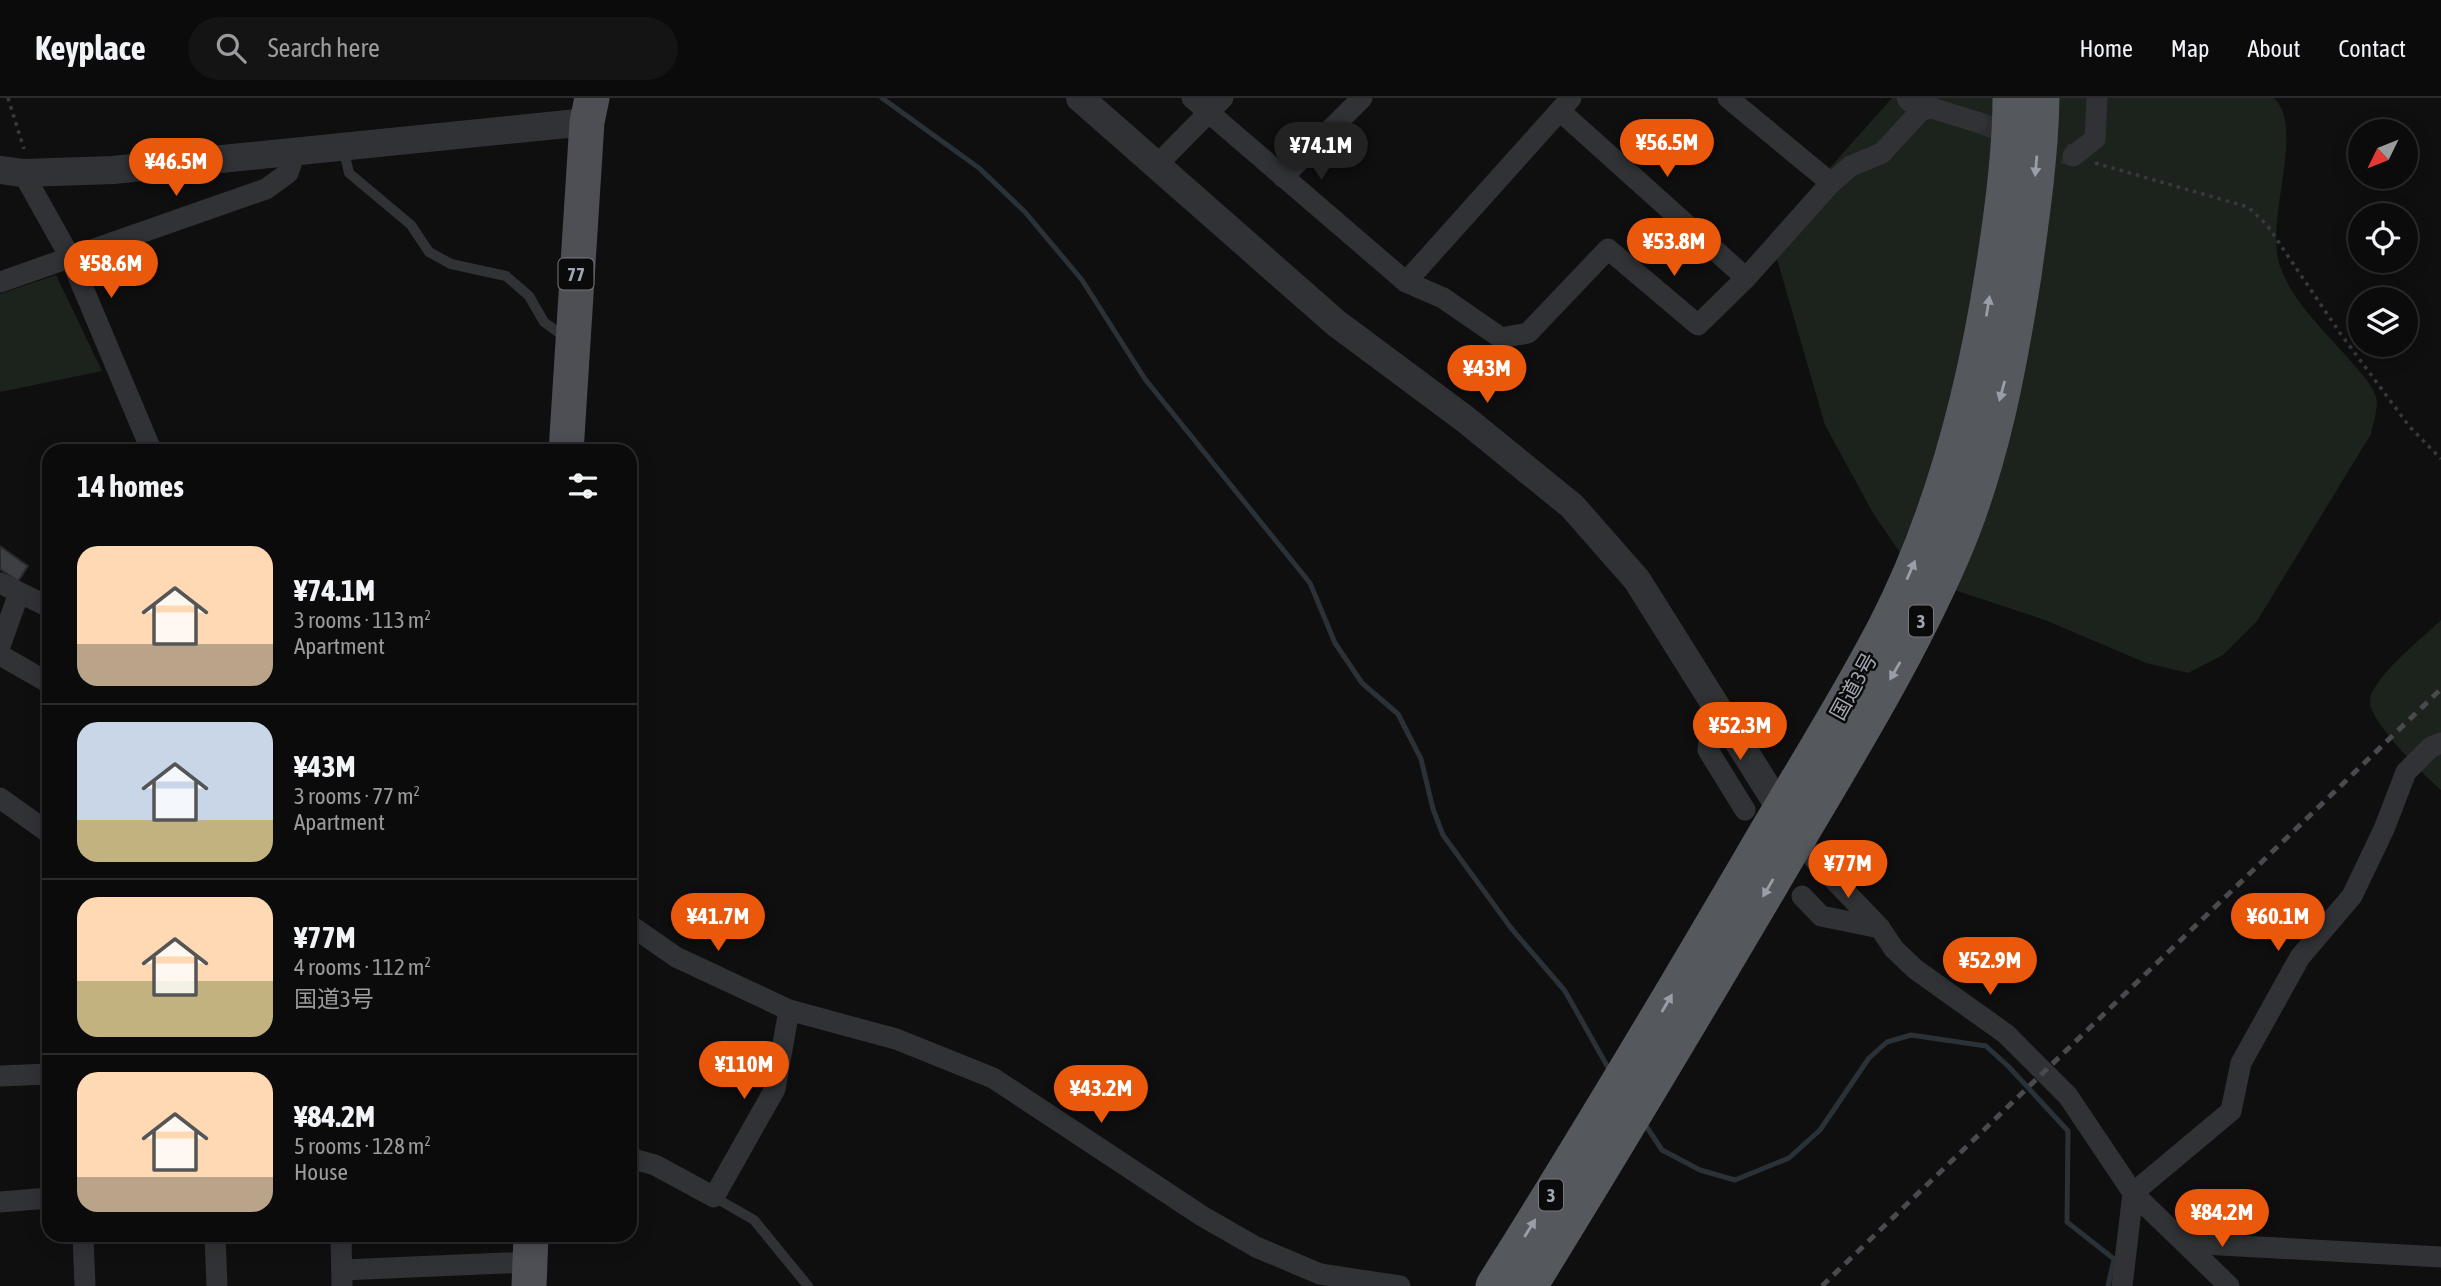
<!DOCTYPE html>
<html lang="en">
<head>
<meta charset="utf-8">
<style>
	body { margin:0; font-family:"Asap Condensed","Noto Sans JP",sans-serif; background:#141415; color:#f1f3f6; height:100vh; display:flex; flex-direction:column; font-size:26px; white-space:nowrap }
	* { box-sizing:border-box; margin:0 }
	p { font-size:23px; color:#9a9b9d }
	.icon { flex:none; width:38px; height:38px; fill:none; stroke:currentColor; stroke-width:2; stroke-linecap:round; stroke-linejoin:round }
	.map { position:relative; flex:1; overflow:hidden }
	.panel { position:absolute; left:42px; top:346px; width:595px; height:798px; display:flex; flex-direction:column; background:#0b0b0c; border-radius:21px; box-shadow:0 4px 18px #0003,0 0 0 2px #2b2b2d }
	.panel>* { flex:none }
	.needle { width:46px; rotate:227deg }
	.buttons { position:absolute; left:2348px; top:21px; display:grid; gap:14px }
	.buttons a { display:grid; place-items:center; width:70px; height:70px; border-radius:50%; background:#0b0b0c; box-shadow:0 4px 18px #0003,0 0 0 2px #2b2b2d; font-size:35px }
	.price { position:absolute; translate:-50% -60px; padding:0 16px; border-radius:24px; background:#ea580c; color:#fff; font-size:23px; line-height:46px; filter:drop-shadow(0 2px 4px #0008) }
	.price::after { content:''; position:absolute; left:50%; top:42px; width:21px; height:16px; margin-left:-10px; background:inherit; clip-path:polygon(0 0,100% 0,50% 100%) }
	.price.current { background:#222; color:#fff }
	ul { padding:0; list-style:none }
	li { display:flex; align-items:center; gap:21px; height:175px; padding:0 35px }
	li+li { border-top:2px solid #2b2b2d }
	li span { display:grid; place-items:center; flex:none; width:196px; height:140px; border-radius:21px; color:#555 }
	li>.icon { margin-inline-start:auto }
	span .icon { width:84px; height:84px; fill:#fffc; stroke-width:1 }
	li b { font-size:30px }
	h2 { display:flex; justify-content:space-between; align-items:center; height:84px; padding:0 35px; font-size:30px }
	header { display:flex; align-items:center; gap:42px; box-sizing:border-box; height:98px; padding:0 35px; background:#0b0b0c; border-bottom:2px solid #2b2b2d }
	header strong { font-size:33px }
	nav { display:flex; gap:38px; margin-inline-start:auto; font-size:24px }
	.search { width:490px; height:63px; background:#141415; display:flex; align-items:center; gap:18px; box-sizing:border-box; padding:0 24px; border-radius:38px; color:#9a9b9d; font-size:26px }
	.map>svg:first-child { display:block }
	.green { fill:#1c231c }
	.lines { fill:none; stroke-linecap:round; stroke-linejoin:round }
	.stream { stroke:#2a3238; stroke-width:5 }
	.building { fill:#3e3f43; stroke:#292a2c; stroke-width:2 }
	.minor-tunnel { stroke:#2c2d30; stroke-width:21; stroke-dasharray:21 10; stroke-linecap:butt }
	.path { stroke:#37393c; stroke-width:3.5; stroke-dasharray:3.5 5; stroke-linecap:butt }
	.service { stroke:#313235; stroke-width:10 }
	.minor { stroke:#313235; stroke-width:21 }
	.tertiary { stroke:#313235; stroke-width:28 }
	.primary { stroke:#4d4f54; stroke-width:35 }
	.trunk { stroke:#55585d; stroke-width:37 }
	.rail { stroke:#484a4e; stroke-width:5; stroke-dasharray:9 7; stroke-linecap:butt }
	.oneway { fill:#999fa9 }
	.labels { text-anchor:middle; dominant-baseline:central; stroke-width:5; stroke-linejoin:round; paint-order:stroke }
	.shield { fill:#0a0a0b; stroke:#74787f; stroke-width:2 }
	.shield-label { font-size:19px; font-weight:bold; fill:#a1a7b1 }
	.street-label { font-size:21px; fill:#a1a7b1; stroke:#0a0a0b }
</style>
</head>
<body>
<header>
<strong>Keyplace</strong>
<div class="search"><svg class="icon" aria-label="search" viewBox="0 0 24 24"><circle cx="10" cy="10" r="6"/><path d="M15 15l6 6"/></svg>Search here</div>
<nav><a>Home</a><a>Map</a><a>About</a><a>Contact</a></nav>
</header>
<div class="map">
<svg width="2441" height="1188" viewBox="0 0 2441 1188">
	<rect width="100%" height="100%" fill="#0f0f10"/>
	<!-- green -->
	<g class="green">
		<path d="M1892,0H2274C2307,32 2262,124 2281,171C2294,205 2324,233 2348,260C2358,272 2371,284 2376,299C2379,309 2373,325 2371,336L2257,523L2223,557L2188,575L2146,565L2045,522L1942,488L1907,465L1873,415L1825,327L1770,137Z"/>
		<polygon points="56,177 102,273 0,294 0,196"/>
		<path d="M2441,522V692C2425,678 2370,624 2370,604C2370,581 2424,539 2441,522Z"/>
	</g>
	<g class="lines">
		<!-- stream -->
		<g class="stream">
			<polyline points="882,0 979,70 1025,114 1082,182 1145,281 1310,485 1335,545 1362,585 1398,616 1421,661 1433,711 1443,737 1511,830 1565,893 1610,973"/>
			<polyline points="1644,1025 1662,1052 1700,1072 1735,1082 1789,1060 1820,1032 1869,960 1887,944 1911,937 1986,948 2009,969 2068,1033 2067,1124 2114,1161 2108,1188"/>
		</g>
	</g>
	<!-- building -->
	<polygon class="building" points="0,448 28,468 18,483 0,471"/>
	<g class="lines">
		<!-- minor-tunnel -->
		<polyline class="minor-tunnel" points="1977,24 2073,58"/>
		<!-- path -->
		<g class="path">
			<polyline points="8,0 24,51"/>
			<polyline points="2095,65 2248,109 2267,127 2340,235 2409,328 2441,361"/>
		</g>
		<!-- service -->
		<g class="service">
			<polyline points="343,49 349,75 411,127 429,154 451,166 506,178 529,198 544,224 566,240"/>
			<polyline points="714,1099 754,1122 808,1188"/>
		</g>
		<!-- minor -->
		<g class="minor">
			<polyline points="1192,0 1406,184 1443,200 1501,240 1528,235 1608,151 1698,227 1746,180 1831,85 1851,68 1882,55 1925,8 1977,24"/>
			<polyline points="1728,0 1831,85"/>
			<polyline points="1560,13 1746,180"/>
			<polyline points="2073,58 2095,41 2097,0"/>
			<polyline points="1155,69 1223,0"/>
			<polyline points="23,75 70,159 152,354"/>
			<polyline points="1283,79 1362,0"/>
			<polyline points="0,184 266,91 288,75 296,52"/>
			<polyline points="1406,184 1571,0"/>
			<polyline points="0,485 49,509"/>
			<polyline points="0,548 19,495"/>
			<polyline points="0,557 49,585"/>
			<polyline points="1722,616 1710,632 1708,652 1745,712"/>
			<polyline points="0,700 49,735"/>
			<polyline points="1799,739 1816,763 1880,830 1894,851 1915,871 2006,936 2068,998 2133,1095 2229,1188"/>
			<polyline points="1802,798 1821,818 1880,830"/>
			<polyline points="630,827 676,859 789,912 896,941 993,980 1202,1118 1256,1149 1320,1176 1400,1188"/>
			<polyline points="0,978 49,976"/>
			<polyline points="630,1060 655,1067 714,1099 775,991 789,912"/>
			<polyline points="0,1104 49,1100"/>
			<polyline points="83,1138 85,1188"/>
			<polyline points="215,1138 217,1188"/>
			<polyline points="341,1138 342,1188"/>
			<polyline points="2185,1145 2441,1159"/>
			<polyline points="342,1172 530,1164"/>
			<polyline points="2122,1188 2133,1095 2231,1013 2241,965 2300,859 2352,798 2384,731 2406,674 2431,649 2441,645"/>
		</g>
		<!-- tertiary -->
		<g class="tertiary">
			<polyline points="1080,0 1336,225 1465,321 1572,408 1637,482 1790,726"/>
			<polyline points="1911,0 1925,8"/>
			<polyline points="0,72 23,75 113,72 587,24"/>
		</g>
		<!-- primary -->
		<g class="primary">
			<polyline points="566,354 587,24 592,0"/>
			<polyline points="529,1188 531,1138"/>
		</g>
		<!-- trunk -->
		<g class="trunk">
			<path d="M1494,1188C1582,1048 1667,906 1750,764C1795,686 1844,610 1886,529C1943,418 1975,294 1994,171C2003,115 2011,57 2011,0"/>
			<path d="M1529,1188C1611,1055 1691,921 1770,787C1833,679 1901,573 1951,458C1990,369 2008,272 2023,177C2031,119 2040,59 2041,0"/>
		</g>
		<!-- rail -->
		<polyline class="rail" points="1822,1188 2441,591"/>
	</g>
	<!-- one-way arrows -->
	<defs><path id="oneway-solid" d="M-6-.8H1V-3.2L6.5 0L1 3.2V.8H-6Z" transform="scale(1.75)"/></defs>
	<g class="oneway">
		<use href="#oneway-solid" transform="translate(2036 68) rotate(95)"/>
		<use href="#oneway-solid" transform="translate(1988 208) rotate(-81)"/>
		<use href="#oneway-solid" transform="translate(2002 293) rotate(105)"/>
		<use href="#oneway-solid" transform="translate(1911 472) rotate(-66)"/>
		<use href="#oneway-solid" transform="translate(1895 573) rotate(120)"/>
		<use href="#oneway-solid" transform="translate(1768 790) rotate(120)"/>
		<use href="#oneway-solid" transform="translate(1667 905) rotate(-60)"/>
		<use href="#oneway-solid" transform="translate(1530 1130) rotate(-58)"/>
	</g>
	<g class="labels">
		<!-- shield labels -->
		<g class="shield">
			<rect x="558.5" y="160.5" width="35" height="31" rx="5"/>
			<rect x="1909" y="507.5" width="24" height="31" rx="5"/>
			<rect x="1539" y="1081.5" width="24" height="31" rx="5"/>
		</g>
		<g class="shield-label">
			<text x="576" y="176">77</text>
			<text x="1921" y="523">3</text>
			<text x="1551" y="1097">3</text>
		</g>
		<!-- street labels -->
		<g class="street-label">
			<text transform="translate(1853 588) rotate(-61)">国道3号</text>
		</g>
	</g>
</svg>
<div class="buttons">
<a><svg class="needle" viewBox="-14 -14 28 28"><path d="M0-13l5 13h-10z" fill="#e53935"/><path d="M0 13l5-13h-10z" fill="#9a9b9d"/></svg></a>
<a><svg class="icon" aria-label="locate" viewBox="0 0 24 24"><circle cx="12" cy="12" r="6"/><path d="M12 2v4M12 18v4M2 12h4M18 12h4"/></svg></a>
<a><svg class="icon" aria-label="layers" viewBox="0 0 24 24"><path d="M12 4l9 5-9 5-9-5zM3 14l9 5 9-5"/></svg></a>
</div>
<b class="price" style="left:1667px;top:81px">¥56.5M</b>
<b class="price current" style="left:1321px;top:84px">¥74.1M</b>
<b class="price" style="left:176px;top:100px">¥46.5M</b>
<b class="price" style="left:1674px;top:180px">¥53.8M</b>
<b class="price" style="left:111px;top:202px">¥58.6M</b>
<b class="price" style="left:1487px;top:307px">¥43M</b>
<b class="price" style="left:1740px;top:664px">¥52.3M</b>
<b class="price" style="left:1848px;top:802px">¥77M</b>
<b class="price" style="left:718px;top:855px">¥41.7M</b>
<b class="price" style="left:2278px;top:855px">¥60.1M</b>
<b class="price" style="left:1990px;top:899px">¥52.9M</b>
<b class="price" style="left:744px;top:1003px">¥110M</b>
<b class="price" style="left:1101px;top:1027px">¥43.2M</b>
<b class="price" style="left:2222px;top:1151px">¥84.2M</b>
<section class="panel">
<h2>14 homes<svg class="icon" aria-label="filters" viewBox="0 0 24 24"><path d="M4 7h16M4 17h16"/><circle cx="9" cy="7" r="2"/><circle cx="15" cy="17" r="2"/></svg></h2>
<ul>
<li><span style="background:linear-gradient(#ffd9b3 70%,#b9a48a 0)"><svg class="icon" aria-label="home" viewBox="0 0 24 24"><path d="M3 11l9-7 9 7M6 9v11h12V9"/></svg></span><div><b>¥74.1M</b><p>3 rooms · 113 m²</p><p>Apartment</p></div></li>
<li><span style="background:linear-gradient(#c9d6e8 70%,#c2b280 0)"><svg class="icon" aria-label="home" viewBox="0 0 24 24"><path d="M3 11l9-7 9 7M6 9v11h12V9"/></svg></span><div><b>¥43M</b><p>3 rooms · 77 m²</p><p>Apartment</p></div></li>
<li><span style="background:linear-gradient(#ffd9b3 60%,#c2b280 0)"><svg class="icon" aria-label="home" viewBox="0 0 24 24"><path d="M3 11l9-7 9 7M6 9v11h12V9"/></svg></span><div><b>¥77M</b><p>4 rooms · 112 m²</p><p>国道3号</p></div></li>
<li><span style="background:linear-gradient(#ffd9b3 75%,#b9a48a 0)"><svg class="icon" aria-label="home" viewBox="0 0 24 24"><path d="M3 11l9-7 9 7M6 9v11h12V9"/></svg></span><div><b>¥84.2M</b><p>5 rooms · 128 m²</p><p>House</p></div></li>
</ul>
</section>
</div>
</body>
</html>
